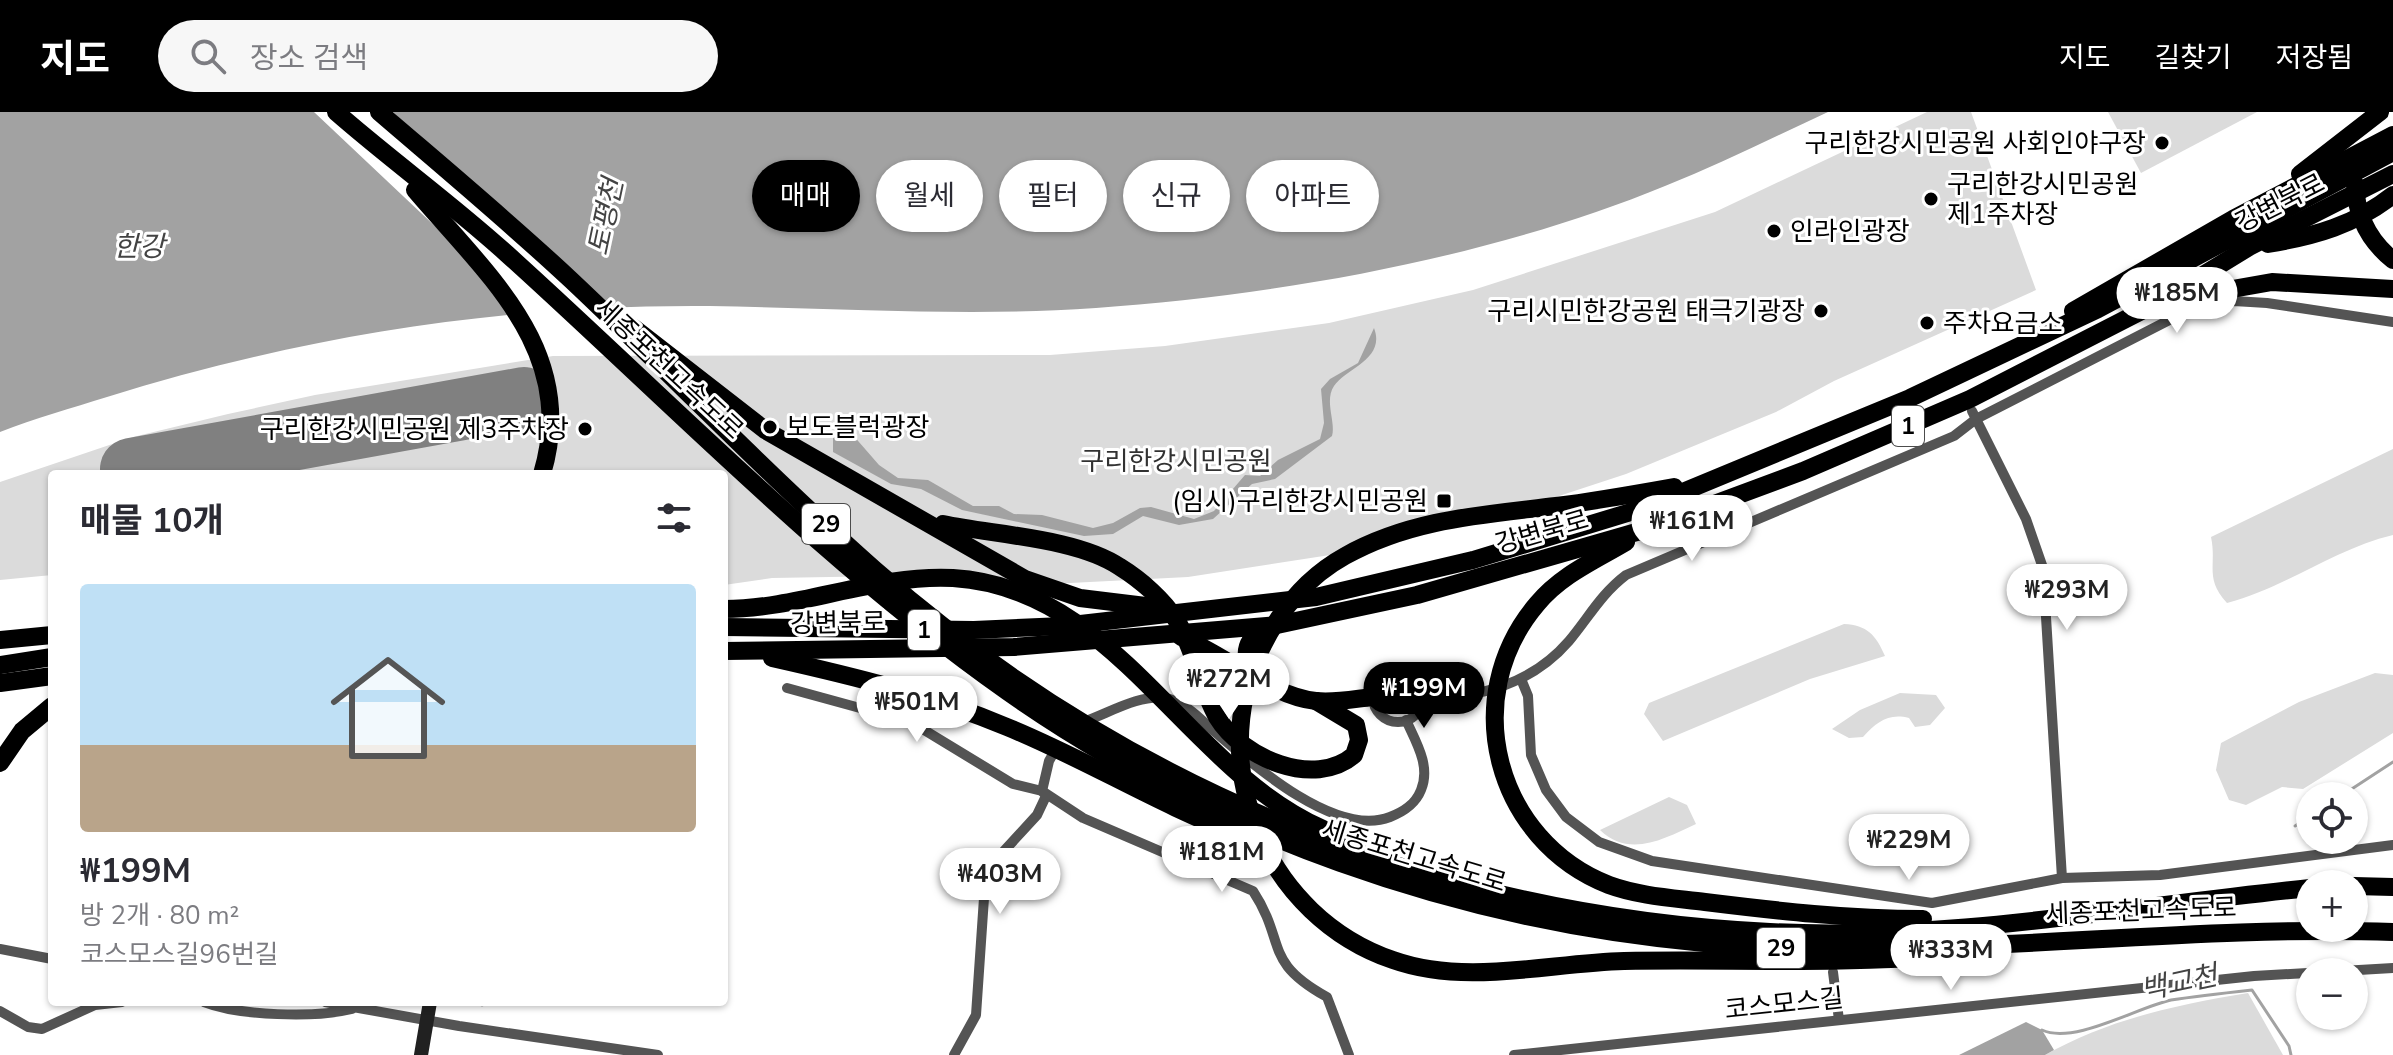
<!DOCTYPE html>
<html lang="ko">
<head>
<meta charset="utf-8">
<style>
	body { margin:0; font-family:"Nunito Sans","Noto Sans KR",sans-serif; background:#f7f7f7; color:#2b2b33; height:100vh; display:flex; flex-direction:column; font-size:30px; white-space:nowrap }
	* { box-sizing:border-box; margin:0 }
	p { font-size:26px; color:#7c7c81 }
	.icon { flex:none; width:44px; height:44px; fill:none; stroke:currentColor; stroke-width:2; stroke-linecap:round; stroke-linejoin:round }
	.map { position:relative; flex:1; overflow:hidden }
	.side { position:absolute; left:48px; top:358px; width:680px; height:536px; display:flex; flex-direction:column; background:#fff; border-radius:8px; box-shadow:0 2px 6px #0004 }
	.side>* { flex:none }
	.banner { position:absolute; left:752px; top:48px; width:760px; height:72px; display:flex; gap:16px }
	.controls { position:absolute; left:2296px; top:670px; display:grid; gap:16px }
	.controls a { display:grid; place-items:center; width:72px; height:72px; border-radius:50%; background:#fff; box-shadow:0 2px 6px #0004; font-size:40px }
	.price { position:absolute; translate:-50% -68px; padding:0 18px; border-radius:28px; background:#fff; color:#222; font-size:26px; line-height:52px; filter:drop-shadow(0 2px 4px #0008) }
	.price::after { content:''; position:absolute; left:50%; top:48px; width:24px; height:18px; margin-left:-12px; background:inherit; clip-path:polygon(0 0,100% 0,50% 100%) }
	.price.selected { background:#000; color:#fff }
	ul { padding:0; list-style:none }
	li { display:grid; align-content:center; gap:16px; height:424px; padding:0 32px }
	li+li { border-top:2px solid #e1e1e2 }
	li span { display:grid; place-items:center; height:248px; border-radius:8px; color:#555 }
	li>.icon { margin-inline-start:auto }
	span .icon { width:144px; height:144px; fill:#fffc; stroke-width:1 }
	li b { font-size:34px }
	h2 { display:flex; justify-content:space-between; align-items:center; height:96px; padding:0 32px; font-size:34px }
	.tag { padding:0 28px; border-radius:36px; background:#fff; box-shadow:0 2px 6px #0004; font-size:28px; line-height:72px }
	.tag.selected { background:#000; color:#fff }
	header { display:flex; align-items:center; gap:48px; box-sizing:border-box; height:112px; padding:0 40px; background:#000; color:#fff }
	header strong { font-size:38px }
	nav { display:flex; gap:44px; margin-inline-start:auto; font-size:28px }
	.search { width:560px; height:72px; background:#f7f7f7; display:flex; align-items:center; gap:20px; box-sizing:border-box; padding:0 28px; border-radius:44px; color:#7c7c81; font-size:30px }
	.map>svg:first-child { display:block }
	.green { fill:#dbdbdb }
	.water { fill:#a2a2a2 }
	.pier { fill:#fff }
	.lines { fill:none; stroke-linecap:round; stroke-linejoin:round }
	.stream { stroke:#a2a2a2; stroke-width:3 }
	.runway { stroke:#808080; stroke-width:62 }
	.street { stroke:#545454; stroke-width:10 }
	.secondary { stroke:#212121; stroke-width:14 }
	.highway { stroke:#000; stroke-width:18 }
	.poi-dot { fill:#000; stroke:#fff; stroke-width:3 }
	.labels { text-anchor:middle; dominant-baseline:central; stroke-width:6; stroke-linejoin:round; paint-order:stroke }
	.shield { fill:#fff; stroke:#4c4c4c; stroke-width:2 }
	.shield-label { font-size:24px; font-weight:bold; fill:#000 }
	.poi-label { font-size:26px; fill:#000; stroke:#fff; text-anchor:end }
	.street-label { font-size:26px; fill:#000; stroke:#fff }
	.park-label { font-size:26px; fill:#323232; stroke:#fff }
	.water-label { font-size:28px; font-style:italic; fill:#434343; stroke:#fff }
</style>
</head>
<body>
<header>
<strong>지도</strong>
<div class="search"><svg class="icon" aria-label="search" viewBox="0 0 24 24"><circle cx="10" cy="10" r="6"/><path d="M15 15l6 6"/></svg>장소 검색</div>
<nav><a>지도</a><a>길찾기</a><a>저장됨</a></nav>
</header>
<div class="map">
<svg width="2393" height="943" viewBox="0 0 2393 943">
	<rect width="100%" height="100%" fill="#fff"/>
	<!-- green -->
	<g class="green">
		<polygon points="1927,0 1971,0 2036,178 1834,269 1776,300 1626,362 1498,404 1356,439 1188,465 1012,474 945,463 772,466 724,473 724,362 52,362 52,463 0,468 0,370 133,325 228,302 315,283 553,244 1050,243 1165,234 1329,211 1473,178 1715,100"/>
		<polygon points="2108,0 2257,0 2141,61"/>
		<path d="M2393,337V423C2334,437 2285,476 2227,491C2204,466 2217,453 2211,425Z"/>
		<path d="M1844,512C1867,513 1876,523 1885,544L1810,567L1663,629L1644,602L1649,591Z"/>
		<polygon points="2375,561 2393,563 2393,621 2303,677 2282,675 2246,693 2229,688 2216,658 2221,631 2299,590"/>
		<circle cx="1398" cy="586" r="16"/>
		<path d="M1900,581L1936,583L1945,596L1930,613L1915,615L1909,606C1888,601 1877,610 1863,625L1849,626L1832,617L1860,598Z"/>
		<path d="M1669,685L1687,693L1696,712C1665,726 1630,747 1600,718Z"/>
		<path d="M2248,881L2283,943H2045C2109,907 2176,893 2248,881Z"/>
	</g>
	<!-- water -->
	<g class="water">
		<path d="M0,0H1828C1774,25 1720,52 1665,74C1493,145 1282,183 1096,196C967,205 839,196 710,194C508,192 301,224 107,285C72,296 35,306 0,320Z"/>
		<path d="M1374,216C1386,247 1346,256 1334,274C1324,289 1336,310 1332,324L1275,367L1252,372L1213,407L1179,413L1143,404L1113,422L1084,424L962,398L921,377L891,372L833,340V320L852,322L879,353L898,366L928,368L973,394H999L1014,402L1042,403L1093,416L1113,411L1140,396L1151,395L1194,407L1214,399L1245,363L1260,364L1278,348L1320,327L1324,311L1321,277L1330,267L1358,251Z"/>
		<polygon points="2026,910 2042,918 2054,938 2045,943 1959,943"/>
	</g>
	<!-- pier -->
	<polygon class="pier" points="314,0 393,0 570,169 612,202 521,206 439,118"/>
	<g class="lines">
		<!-- stream -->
		<g class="stream">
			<polyline points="2341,684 2393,650"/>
			<polyline points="2295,714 2310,704"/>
			<polyline points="482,893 482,890"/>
			<path d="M2042,918C2074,933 2138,895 2171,888C2198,884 2225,881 2252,878L2289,934L2291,943"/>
		</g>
		<!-- runway -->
		<polyline class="runway" points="131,357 524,286"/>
		<!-- street -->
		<g class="street">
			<polyline points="1972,299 2026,407 2043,456 2062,766"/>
			<circle cx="1398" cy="585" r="25"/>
			<polyline points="1521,567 1528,584 1531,643 1546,678 1566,705 1599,730 1652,749 1932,791 2062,766 2160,763 2393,733"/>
			<path d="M787,576L911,610L1013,672L1042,679L1083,706L1253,779C1287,831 1262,849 1327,885L1349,943"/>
			<path d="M1423,586C1479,586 1531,573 1569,529C1589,505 1601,482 1626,463L1954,324L1976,307L2181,202L2207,193L2234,189L2267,191L2393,210"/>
			<path d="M1083,610C1107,602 1139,582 1165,586C1185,590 1200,607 1215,620C1253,653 1336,726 1390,705C1403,700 1415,693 1421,678C1431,654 1416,630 1406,608"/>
			<polyline points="0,837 52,847"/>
			<polyline points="1833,860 1839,908"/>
			<path d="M204,890C240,904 315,906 352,897"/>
			<polyline points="325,890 459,914 658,943"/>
			<polyline points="0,899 28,915 42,917 95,893 122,890"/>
			<polyline points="954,943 976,903 984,786 1004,739 1037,703 1046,684 1042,679 1049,649 1057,635"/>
			<polyline points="1514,943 2254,864 2393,856"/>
		</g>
		<!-- secondary -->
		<polyline class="secondary" points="421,943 430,890"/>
		<!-- highway -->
		<g class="highway">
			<path d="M336,0C392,49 452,92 507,142C671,290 826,452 1008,580C1212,723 1457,809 1704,831C1933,851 2164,812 2393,820"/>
			<path d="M379,0C443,55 509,110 571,168C673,264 770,365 875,458C1126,678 1437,804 1770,820C1950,829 2131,794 2310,776"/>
			<polyline points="2300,62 2380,0"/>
			<path d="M2355,72C2356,103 2368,128 2393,148"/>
			<path d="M415,78C487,163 579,239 542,362"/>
			<path d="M2268,132C2315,124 2355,113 2393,83"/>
			<polyline points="2170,188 2272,170 2393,177"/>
			<polyline points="2073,199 2233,107 2393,23"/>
			<polyline points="634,216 765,318 1025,467 1080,486 1162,496"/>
			<path d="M1674,375C1635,382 1596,389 1556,394C1482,403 1411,407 1345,444C1307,465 1280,498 1261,537C1204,657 1267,805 1393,848C1466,874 1548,851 1624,849C1733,847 1840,853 1949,843"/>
			<path d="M943,412C995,423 1077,426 1120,455C1141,468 1164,488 1177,509C1195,539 1200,575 1217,605C1242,646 1314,677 1354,643L1359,628L1356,613L1316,589"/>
			<path d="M1626,430C1594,449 1561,463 1537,492C1457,586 1496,729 1609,773C1639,784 1674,786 1705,790C1778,799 1849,807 1923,807"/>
			<path d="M724,497C801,497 875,462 953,466C1117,476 1184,656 1323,717"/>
			<polyline points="724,515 974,518 1063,514 1316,485 1473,448 1644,396 1910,286 2098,197 2393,40"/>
			<path d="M1181,525C1224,542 1272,585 1316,589C1335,591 1354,587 1372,585"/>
			<polyline points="0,528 52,523"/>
			<polyline points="724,539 1014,535 1277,513 1417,483 1647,417 1803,359 1970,287 2159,190 2249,135 2393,62"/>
			<path d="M772,546C852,564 931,583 1007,615C1086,647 1159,693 1240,723"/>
			<polyline points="0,553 52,545"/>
			<path d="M1252,563C1242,541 1245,525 1269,516"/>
			<polyline points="0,571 52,564"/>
			<polyline points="0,651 22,619 52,594"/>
			<polyline points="2354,774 2393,775"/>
		</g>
	</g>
	<!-- markers -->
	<g class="poi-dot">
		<circle cx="2162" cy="31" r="8"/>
		<circle cx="1931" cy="87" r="8"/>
		<circle cx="1774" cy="119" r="8"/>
		<circle cx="1821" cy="199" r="8"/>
		<circle cx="1927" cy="211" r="8"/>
		<circle cx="770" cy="315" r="8"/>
		<circle cx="585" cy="317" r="8"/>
		<rect x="1436" y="381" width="16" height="16" rx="4"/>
	</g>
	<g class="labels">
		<!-- shield labels -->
		<g class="shield">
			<rect x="1892" y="294" width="32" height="40" rx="6"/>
			<rect x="802" y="392" width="48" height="40" rx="6"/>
			<rect x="908" y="498" width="32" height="40" rx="6"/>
			<rect x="1757" y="816" width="48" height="40" rx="6"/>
		</g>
		<g class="shield-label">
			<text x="1908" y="314">1</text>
			<text x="826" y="412">29</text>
			<text x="924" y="518">1</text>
			<text x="1781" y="836">29</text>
		</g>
		<!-- poi labels -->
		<g class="poi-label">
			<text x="2146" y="31">구리한강시민공원 사회인야구장</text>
			<text x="1947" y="72" text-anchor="start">구리한강시민공원<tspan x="1947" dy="30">제1주차장</tspan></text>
			<text x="1790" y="119" text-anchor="start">인라인광장</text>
			<text x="1805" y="199">구리시민한강공원 태극기광장</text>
			<text x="1943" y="211" text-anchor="start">주차요금소</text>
			<text x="786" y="315" text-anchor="start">보도블럭광장</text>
			<text x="569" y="317">구리한강시민공원 제3주차장</text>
			<text x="1428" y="389">(임시)구리한강시민공원</text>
		</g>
		<!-- street labels -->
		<g class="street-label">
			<text transform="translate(2280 91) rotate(-27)">강변북로</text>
			<text transform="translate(669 257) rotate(43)">세종포천고속도로</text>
			<text transform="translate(1542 420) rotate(-16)">강변북로</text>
			<text transform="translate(838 511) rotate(-1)">강변북로</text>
			<text transform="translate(1414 744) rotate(17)">세종포천고속도로</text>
			<text transform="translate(2141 799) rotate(-2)">세종포천고속도로</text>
			<text transform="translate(1784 892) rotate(-6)">코스모스길</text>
		</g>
		<!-- park labels -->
		<g class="park-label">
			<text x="1176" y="349">구리한강시민공원</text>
		</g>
		<!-- water labels -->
		<g class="water-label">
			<text transform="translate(606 105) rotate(-78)">토평천</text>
			<text x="139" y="135">한강</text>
			<text transform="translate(2179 871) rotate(-12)">백교천</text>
		</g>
	</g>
</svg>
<div class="controls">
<a><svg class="icon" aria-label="locate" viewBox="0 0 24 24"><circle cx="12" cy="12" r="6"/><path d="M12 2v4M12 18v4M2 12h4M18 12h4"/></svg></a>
<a>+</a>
<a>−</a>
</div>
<b class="price" style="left:2177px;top:223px">₩185M</b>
<b class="price" style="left:1692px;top:451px">₩161M</b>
<b class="price" style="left:2067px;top:520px">₩293M</b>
<b class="price" style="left:1229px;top:609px">₩272M</b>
<b class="price selected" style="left:1424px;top:618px">₩199M</b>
<b class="price" style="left:917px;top:632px">₩501M</b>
<b class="price" style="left:1909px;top:770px">₩229M</b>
<b class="price" style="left:1222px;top:782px">₩181M</b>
<b class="price" style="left:1000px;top:804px">₩403M</b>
<b class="price" style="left:1951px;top:880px">₩333M</b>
<div class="banner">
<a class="tag selected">매매</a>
<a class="tag">월세</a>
<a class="tag">필터</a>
<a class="tag">신규</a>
<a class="tag">아파트</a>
</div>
<section class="side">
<h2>매물 10개<svg class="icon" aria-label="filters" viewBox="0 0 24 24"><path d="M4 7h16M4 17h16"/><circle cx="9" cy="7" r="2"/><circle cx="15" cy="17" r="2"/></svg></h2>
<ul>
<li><span style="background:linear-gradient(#bfe0f5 65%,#b9a48a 0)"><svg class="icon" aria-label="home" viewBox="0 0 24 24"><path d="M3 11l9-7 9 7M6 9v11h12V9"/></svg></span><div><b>₩199M</b><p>방 2개 · 80 m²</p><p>코스모스길96번길</p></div></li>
</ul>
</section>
</div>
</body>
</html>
